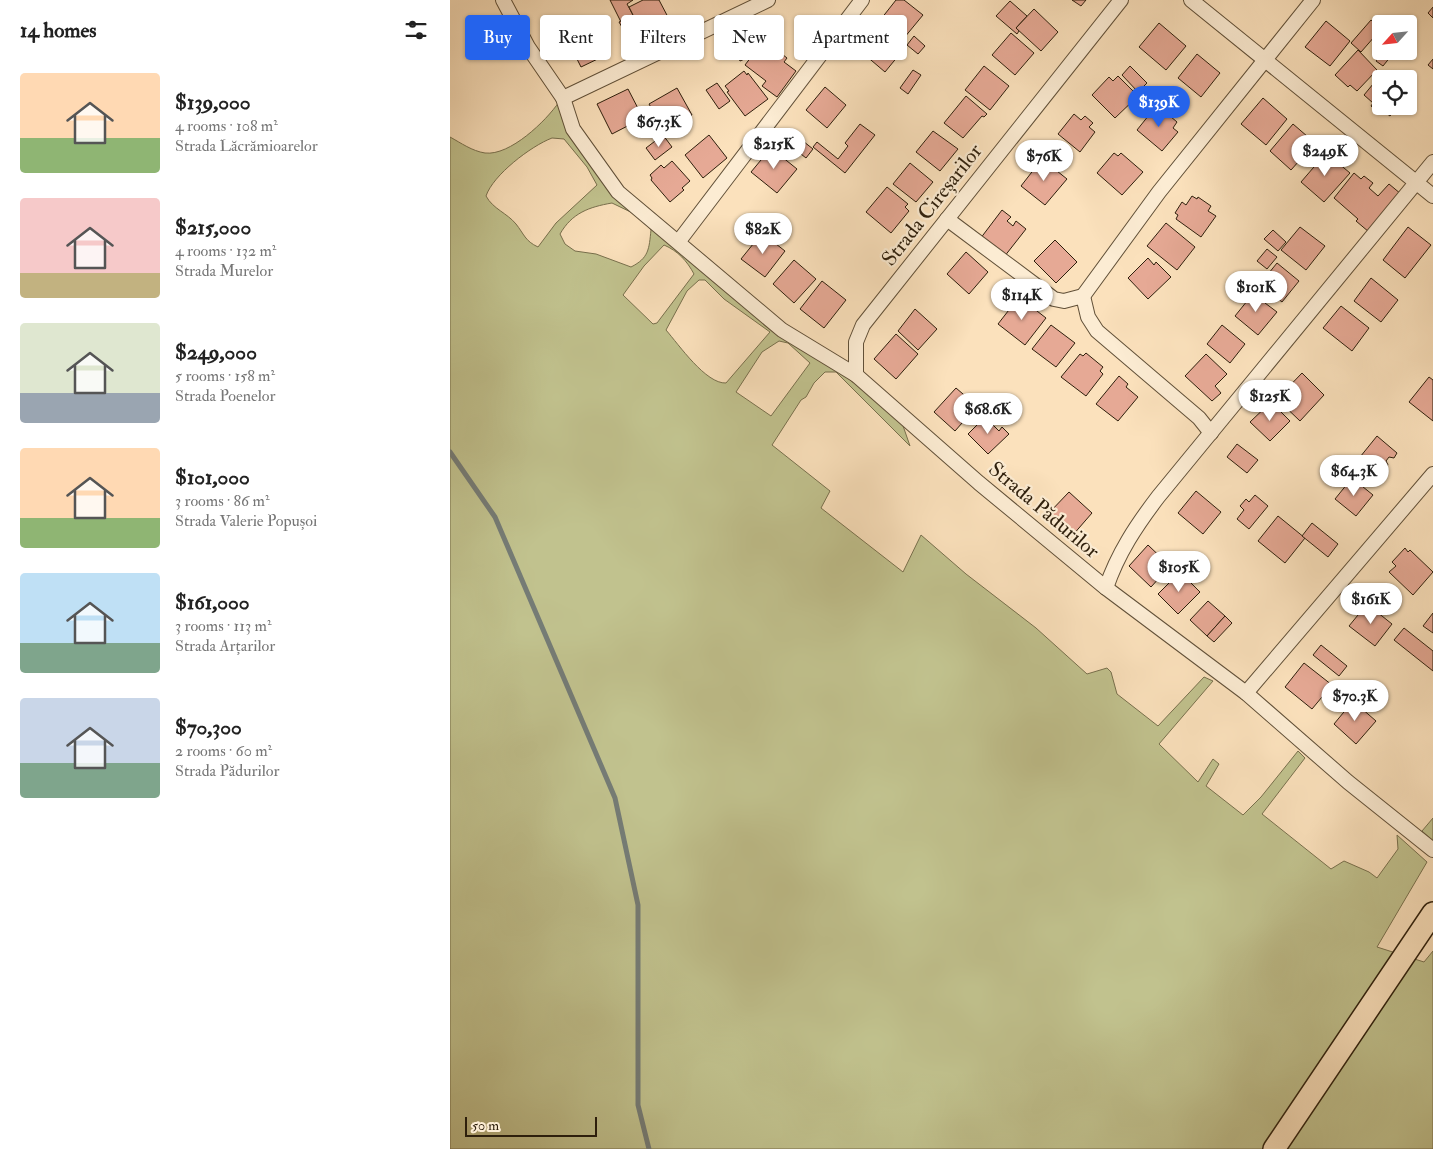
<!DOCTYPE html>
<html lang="en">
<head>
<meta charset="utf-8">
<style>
	body { margin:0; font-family:"IM FELL Double Pica",serif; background:#f2f2f2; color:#222; height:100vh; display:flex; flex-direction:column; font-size:19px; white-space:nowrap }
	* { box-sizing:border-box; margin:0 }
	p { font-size:16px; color:#767676 }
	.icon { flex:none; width:28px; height:28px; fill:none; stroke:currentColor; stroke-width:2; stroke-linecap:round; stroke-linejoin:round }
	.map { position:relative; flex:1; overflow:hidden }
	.drawer { display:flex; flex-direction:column; background:#fff; width:450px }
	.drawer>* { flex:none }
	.guide { position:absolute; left:15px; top:15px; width:475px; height:45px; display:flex; gap:10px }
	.needle { width:32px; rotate:243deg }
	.tools { position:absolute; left:922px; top:15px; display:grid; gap:10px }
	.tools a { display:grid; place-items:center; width:45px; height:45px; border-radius:5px; background:#fff; box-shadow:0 1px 4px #0004; font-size:25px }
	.scale { position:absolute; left:15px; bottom:12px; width:132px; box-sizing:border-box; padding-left:5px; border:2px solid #2e1f0c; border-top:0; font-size:14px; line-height:18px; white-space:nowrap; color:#2e1f0c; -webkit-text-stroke:4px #fcecd3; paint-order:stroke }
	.price { position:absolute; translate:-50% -42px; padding:0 11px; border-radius:18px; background:#fff; color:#222; font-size:16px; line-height:32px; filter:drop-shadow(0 1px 2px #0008) }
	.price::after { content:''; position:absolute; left:50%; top:30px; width:15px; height:11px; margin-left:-8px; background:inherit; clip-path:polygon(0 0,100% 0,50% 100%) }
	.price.on { background:#2563eb; color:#fff }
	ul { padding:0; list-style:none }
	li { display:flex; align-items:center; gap:15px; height:125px; padding:0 20px }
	li span { display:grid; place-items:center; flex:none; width:140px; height:100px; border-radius:5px; color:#555 }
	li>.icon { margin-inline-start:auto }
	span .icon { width:60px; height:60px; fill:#fffc; stroke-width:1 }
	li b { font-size:21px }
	h2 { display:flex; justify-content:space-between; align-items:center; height:60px; padding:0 20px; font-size:21px }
	.chip { padding:0 18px; border-radius:5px; background:#fff; box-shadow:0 1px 4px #0004; font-size:18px; line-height:45px }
	.chip.on { background:#2563eb; color:#fff }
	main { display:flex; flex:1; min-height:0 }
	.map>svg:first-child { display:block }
	.green { fill:#c1c28e; stroke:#78704d; fill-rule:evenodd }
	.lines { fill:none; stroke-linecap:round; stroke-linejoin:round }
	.stream { stroke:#757c76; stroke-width:5 }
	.building { fill:#e6a995; stroke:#2e1f0c }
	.minor-casing { stroke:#615038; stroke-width:16 }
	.primary-casing { stroke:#2e1f0c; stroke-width:24 }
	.minor { stroke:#fcecd3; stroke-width:14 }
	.primary { stroke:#fbe1bc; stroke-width:21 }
	.labels { text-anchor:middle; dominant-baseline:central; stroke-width:4.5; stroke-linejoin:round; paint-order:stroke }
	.street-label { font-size:21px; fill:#2e1f0c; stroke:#fcecd3 }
</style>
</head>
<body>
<main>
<section class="drawer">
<h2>14 homes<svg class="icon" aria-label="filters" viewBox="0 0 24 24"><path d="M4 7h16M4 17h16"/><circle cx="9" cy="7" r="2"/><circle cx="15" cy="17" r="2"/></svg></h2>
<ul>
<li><span style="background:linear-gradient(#ffd9b3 65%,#8fb573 0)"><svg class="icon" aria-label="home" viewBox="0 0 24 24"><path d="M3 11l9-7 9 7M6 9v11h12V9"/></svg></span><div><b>$139,000</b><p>4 rooms · 108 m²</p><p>Strada Lăcrămioarelor</p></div></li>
<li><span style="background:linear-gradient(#f6c9c9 75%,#c2b280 0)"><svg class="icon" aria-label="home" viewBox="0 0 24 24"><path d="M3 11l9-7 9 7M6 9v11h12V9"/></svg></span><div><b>$215,000</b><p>4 rooms · 132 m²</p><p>Strada Murelor</p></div></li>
<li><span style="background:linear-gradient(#dfe7d0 70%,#9aa5b1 0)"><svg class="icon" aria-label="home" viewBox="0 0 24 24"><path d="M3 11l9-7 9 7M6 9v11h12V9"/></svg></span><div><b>$249,000</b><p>5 rooms · 158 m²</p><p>Strada Poenelor</p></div></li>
<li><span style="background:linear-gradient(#ffd9b3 70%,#8fb573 0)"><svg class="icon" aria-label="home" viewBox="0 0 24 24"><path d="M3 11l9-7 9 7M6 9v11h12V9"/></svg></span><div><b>$101,000</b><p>3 rooms · 86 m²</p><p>Strada Valerie Popușoi</p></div></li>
<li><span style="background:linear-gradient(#bfe0f5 70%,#7fa58c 0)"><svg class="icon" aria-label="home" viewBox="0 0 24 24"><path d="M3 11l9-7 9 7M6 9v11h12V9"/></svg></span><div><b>$161,000</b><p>3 rooms · 113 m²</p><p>Strada Arțarilor</p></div></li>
<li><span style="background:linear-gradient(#c9d6e8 65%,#7fa58c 0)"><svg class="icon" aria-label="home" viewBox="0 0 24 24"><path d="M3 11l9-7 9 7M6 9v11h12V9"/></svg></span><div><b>$70,300</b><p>2 rooms · 60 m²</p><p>Strada Pădurilor</p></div></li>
</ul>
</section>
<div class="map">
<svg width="983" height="1149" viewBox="0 0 983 1149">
	<rect width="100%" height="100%" fill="#fbe1bc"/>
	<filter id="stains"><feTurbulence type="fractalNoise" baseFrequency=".004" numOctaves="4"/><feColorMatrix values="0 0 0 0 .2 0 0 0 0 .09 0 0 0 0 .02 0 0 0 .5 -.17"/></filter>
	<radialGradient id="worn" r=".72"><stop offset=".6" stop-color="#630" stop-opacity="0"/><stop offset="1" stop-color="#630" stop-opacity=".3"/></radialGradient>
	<!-- green -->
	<g class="green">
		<path d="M109,102L156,187L451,420L460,446L386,372H375L364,383L356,397L351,400L322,445L380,491L371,508L453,572L471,535L516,574L586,628L637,674L657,668L661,672L667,694L708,726L754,677L763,681L709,744L748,782L763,759L769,764L756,786L793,815L811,797L848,751L855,758L812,814L881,869L894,861L919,872L927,878L948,849L947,835L977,862L927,947L974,962L983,951V1149H0V137C11,143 22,151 35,153C60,156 96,121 109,102ZM102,138L114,139L137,167L147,185L106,223L88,247C75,241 74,234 66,224C57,213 43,209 36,196C43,175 81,146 102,138ZM162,203L191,217L201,230C199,249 199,258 181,267L146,254L125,251L115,244L110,234C122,213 139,207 162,203ZM214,245C228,251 237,261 244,274L207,323L203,324L173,295L194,266ZM249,280H255L274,299L320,332L276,383C256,384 229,345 216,330L237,291ZM329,341L338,343L360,363L321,416L286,392L312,352Z"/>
		<polygon points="983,818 983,841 972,831"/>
	</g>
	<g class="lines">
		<!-- stream -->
		<polyline class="stream" points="0,452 45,517 165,798 188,905 188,1105 199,1149"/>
	</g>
	<!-- building -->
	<g class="building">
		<polygon points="160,0 183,0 177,4 183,15 171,22"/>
		<polygon points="193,0 209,0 219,19 192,33 179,7"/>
		<polygon points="446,0 454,0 473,15 454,38 431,19"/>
		<polygon points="622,0 636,0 631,6"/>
		<polygon points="560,1 577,16 566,28 569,31 567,34 546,16"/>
		<polygon points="983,7 983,18 978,13"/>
		<polygon points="584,9 608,32 591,51 566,28"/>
		<polygon points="183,15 192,33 209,24 214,33 207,37 210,41 194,49 187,35 179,39 169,22"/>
		<polygon points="921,20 931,29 931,35 928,39 925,36 911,52 901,43"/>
		<polygon points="876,21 900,41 880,66 855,47"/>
		<polygon points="709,23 736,46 716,70 689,47"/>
		<polygon points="426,27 453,50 435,72 408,49 411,45 409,43 422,28 423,30"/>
		<polygon points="146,29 158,54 131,67 119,43"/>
		<polygon points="287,33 299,57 290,61 279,38"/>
		<polygon points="561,33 584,53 565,75 542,55"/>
		<polygon points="464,36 475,46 468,54 457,45"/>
		<polygon points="314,40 337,58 334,62 346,71 327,97 312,86 316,81 295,65"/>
		<polygon points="908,50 927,70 907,91 900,85 898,87 885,75"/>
		<polygon points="934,51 945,51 933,66 926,61"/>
		<polygon points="747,54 770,73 751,97 728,78"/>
		<polygon points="983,59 983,69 978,65"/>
		<polygon points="534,66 559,86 540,110 515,90"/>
		<polygon points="680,66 697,83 688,92 672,75"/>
		<polygon points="463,70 471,75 458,94 450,88"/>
		<polygon points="294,71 297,75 298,73 318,99 295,116 277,92 279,91 275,86"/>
		<polygon points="933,72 941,79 931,79 931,106 948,106 940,116 932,110 930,114 921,106 923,103 914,95"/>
		<polygon points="668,76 688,96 665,118 642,95 659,77 663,81"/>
		<polygon points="267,83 280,101 269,109 256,90"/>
		<polygon points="375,87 396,105 377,128 356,110"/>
		<polygon points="227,88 242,115 214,130 199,104"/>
		<polygon points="178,89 193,118 162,134 147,104"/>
		<polygon points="516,96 537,114 534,117 532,116 513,138 494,123"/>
		<polygon points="813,98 837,119 816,145 791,124"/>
		<polygon points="707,105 727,122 723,128 728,132 712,151 687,130"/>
		<polygon points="624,114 631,120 635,116 643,123 639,127 645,132 630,152 608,134"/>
		<polygon points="410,124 425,135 395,173 363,147 367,142 388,159 398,146 395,143"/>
		<polygon points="843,124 865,143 841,170 820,151"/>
		<polygon points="483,131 508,149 490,171 466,152"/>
		<polygon points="344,134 363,149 356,158 337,143"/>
		<polygon points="213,135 222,147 205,160 196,148"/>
		<polygon points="259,135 277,158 253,178 235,155"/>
		<polygon points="321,148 347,169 327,193 301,172"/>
		<polygon points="664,153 668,156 671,153 693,172 672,195 647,173"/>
		<polygon points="876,153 900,173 874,202 851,182"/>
		<polygon points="592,159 617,179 595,205 571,186"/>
		<polygon points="222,161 240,181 232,188 234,190 220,202 201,180 202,178 200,175 211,165 214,168"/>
		<polygon points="460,163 483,182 466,202 443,184"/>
		<polygon points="904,173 911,179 914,176 923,183 919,188 928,196 939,184 951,194 919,232 906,221 908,219 884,198"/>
		<polygon points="437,187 458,204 455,207 459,211 441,233 416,212"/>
		<polygon points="742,196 747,199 748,197 761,206 758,211 766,216 751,237 726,219 728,215 725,213 732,202 736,205"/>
		<polygon points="552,210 561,217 557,221 563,226 566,221 576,229 554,257 530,239"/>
		<polygon points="716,223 745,247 727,270 697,246"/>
		<polygon points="850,227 875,246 856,270 831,250"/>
		<polygon points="958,227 981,245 955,278 933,260"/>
		<polygon points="823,230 836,242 828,251 814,239"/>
		<polygon points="312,233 335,251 315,277 291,259"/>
		<polygon points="605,240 627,262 606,283 584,261"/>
		<polygon points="817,249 827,257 817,269 807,261"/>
		<polygon points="516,252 538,272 519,294 497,274"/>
		<polygon points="698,258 704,265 706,262 721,277 698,299 678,278"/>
		<polygon points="344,260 366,279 344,303 323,284"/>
		<polygon points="827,263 849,281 832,302 810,284"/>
		<polygon points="921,278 948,300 931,322 904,301"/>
		<polygon points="372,281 396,300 374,328 350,309"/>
		<polygon points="806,290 818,300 815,303 827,312 808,335 785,316"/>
		<polygon points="569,297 596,318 575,345 548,324"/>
		<polygon points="891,306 919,328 902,351 873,328"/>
		<polygon points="465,309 487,329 468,350 448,331"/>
		<polygon points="601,325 625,343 606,367 582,349"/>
		<polygon points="772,325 795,344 780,363 757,344"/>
		<polygon points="446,334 468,354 446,379 424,359"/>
		<polygon points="636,353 653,367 650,371 653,374 636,396 611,377 630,354 633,356"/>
		<polygon points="756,354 777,374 765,386 771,393 762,401 735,376"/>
		<polygon points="852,373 874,395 850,421 827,399"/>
		<polygon points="669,376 678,384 676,387 688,397 668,421 646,404"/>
		<polygon points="979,377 983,380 983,421 959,402"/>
		<polygon points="506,388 527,406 505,431 484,412"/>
		<polygon points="821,402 840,421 820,441 800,422"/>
		<polygon points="535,417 549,431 552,427 559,434 538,454 518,434"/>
		<polygon points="927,436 947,453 944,458 939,457 936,461 938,465 932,472 928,469 923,476 906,462"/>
		<polygon points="787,444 808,460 797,473 777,457"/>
		<polygon points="902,478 923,495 906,516 885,499"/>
		<polygon points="746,491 771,512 753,534 728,513"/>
		<polygon points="619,492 642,513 622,536 598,514"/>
		<polygon points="805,495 818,506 799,529 787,519 794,510 790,506 796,499 799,502"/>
		<polygon points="828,516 855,538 835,563 808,541"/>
		<polygon points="862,523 888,544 878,557 852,536"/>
		<polygon points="698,545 720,566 701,587 679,566"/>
		<polygon points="955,548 958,552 960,550 983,572 963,595 939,572 946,566 942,562"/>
		<polygon points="730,572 750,592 728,614 708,594"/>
		<polygon points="758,601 775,616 757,636 740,620"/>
		<polygon points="917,604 942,624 925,646 899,626"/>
		<polygon points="983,613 983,633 973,626"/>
		<polygon points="775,616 782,623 764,642 757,636"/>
		<polygon points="954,628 983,651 983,671 944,640"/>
		<polygon points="871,645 897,666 889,676 863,655"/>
		<polygon points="854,663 882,685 862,709 835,687"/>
		<polygon points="903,701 926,721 906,744 884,724"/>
	</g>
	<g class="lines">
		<!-- minor casing -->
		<g class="minor-casing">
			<g id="minor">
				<polyline points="53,0 78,47 113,98 123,129 168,192 332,330 406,375 529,483 656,588 796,693 898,782 983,850"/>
				<polyline points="741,0 983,196"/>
				<polyline points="113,98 318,0"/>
				<polyline points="497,219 604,299 614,301 633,296 638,317 647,331 749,418 761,433"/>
				<polyline points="229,241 412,0"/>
				<polyline points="633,296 709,192 863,0"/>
				<polyline points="406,375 406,342 413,325 671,0"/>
				<path d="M656,588C668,553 686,526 708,497L983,162"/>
				<polyline points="796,693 983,474"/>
			</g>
		</g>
		<!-- primary casing -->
		<g class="primary-casing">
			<polyline id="primary" points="824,1149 983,913"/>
		</g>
		<!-- minor -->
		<use href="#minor" class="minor"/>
		<!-- primary -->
		<use href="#primary" class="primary"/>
	</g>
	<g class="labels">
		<!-- street labels -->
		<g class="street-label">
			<text transform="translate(482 205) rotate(-52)">Strada Cireșarilor</text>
			<text transform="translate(594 510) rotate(40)">Strada Pădurilor</text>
		</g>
	</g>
	<rect width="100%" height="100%" filter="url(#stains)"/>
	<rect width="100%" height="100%" fill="url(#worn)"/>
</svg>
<div class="tools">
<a><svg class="needle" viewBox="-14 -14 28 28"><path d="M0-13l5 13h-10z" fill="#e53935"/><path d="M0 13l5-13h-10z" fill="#767676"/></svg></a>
<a><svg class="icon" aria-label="locate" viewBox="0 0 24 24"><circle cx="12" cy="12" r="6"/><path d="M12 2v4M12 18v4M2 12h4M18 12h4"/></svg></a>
</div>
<div class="scale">50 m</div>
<b class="price on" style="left:709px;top:128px">$139K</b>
<b class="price" style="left:209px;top:148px">$67.3K</b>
<b class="price" style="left:324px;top:170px">$215K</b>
<b class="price" style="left:875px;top:177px">$249K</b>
<b class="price" style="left:594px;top:182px">$76K</b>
<b class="price" style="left:313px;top:255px">$82K</b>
<b class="price" style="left:806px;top:313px">$101K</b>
<b class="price" style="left:572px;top:321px">$114K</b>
<b class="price" style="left:820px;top:422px">$125K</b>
<b class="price" style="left:538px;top:435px">$68.6K</b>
<b class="price" style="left:904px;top:497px">$64.3K</b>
<b class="price" style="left:729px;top:593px">$105K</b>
<b class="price" style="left:921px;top:625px">$161K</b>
<b class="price" style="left:905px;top:722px">$70.3K</b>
<div class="guide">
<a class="chip on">Buy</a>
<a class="chip">Rent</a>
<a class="chip">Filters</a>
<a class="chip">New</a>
<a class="chip">Apartment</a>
</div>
</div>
</main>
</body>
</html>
